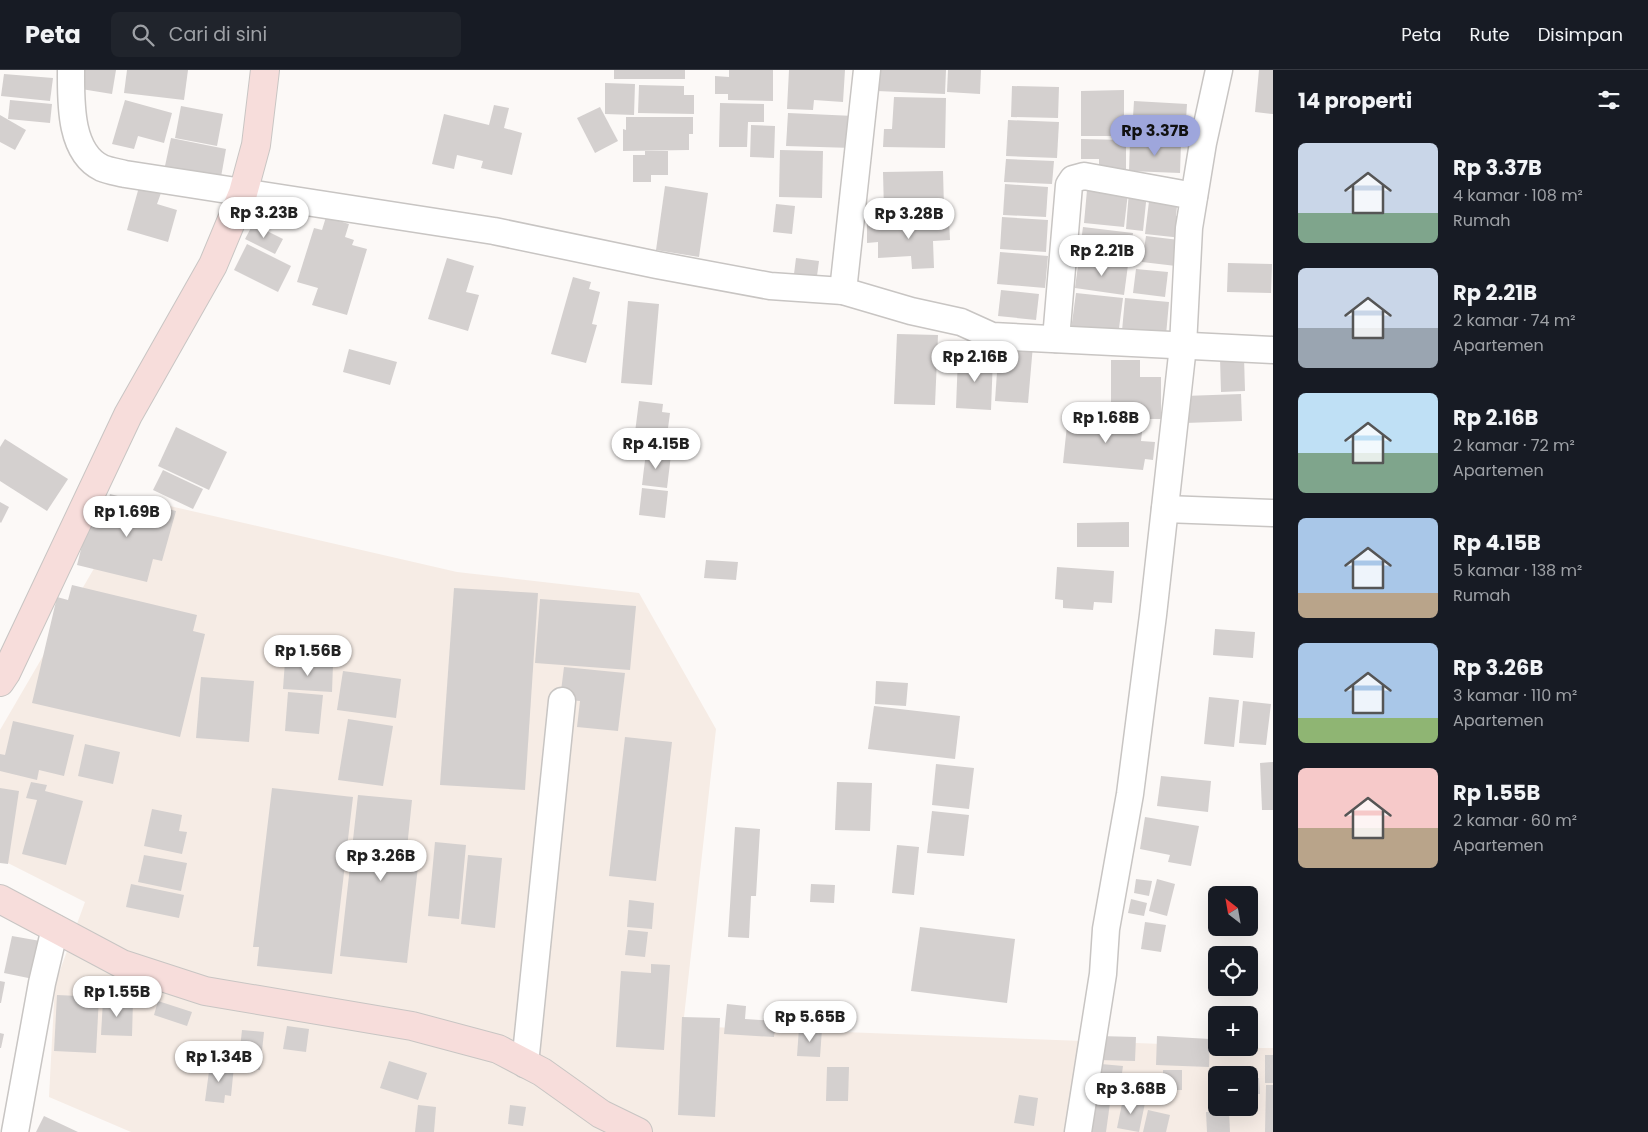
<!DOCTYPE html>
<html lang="id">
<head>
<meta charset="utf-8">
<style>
	body { margin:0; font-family:Poppins,sans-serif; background:#20242c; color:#f1f3f6; height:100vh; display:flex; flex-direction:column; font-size:19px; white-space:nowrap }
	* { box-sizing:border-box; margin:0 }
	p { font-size:16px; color:#9ea1a6 }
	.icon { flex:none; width:28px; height:28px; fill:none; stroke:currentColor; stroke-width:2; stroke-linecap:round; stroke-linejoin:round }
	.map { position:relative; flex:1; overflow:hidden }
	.details { display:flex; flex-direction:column; background:#171b24; width:375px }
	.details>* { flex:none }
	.needle { width:32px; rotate:329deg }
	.tools { position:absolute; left:1208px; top:816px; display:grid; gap:10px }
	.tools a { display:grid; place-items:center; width:50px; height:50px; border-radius:8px; background:#171b24; box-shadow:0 5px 20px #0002; font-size:25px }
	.price { position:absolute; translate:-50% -42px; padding:0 11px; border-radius:18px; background:#fff; color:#222; font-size:16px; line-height:32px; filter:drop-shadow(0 1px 2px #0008) }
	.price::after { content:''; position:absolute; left:50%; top:30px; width:15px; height:11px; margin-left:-8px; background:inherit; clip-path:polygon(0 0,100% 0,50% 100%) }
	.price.on { background:#9ea6dc; color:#111 }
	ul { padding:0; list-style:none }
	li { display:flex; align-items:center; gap:15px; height:125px; padding:0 25px }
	li span { display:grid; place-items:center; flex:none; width:140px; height:100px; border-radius:8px; color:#555 }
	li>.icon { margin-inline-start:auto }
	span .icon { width:60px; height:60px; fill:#fffc; stroke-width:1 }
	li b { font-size:21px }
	h2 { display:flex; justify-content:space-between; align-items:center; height:60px; padding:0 25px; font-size:21px }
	header { display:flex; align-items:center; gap:30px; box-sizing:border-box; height:70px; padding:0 25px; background:#171b24; border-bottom:1px solid #363941 }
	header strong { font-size:24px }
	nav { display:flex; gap:28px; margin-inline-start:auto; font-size:18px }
	.search { width:350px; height:45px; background:#20242c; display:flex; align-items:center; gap:12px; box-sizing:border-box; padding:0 18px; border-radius:8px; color:#9ea1a6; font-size:19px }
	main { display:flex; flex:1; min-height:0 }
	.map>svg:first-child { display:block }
	.built { fill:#f6ece5; fill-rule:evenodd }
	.building { fill:#d4d0cf }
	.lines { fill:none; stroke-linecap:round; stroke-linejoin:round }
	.street-casing { stroke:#c8c5c3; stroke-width:29 }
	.secondary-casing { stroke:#c8c5c3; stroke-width:30 }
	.street { stroke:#fff; stroke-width:26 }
	.secondary { stroke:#f7dddb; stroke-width:28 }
</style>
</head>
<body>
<header>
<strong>Peta</strong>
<div class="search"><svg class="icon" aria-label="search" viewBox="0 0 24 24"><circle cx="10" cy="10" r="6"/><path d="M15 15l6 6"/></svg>Cari di sini</div>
<nav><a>Peta</a><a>Rute</a><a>Disimpan</a></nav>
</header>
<main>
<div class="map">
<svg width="1273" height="1062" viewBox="0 0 1273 1062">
	<rect width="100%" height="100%" fill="#fcf9f7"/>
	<!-- built -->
	<path class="built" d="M135,428L457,502L639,523L716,659L683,956L1216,976V978H1273V1062H131L49,1027L55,914L85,832L0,789V660ZM1216,1005H1249V1038H1216Z"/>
	<!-- building -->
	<g class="building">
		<polygon points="78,0 116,0 112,24 75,18"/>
		<polygon points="127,0 188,0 184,30 124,23"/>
		<rect x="614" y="0" width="71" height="9"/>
		<polygon points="729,0 773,0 773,31 728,30 728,24 715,24 715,6 729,7"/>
		<polygon points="789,0 845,0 843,32 814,30 813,40 787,39"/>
		<polygon points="878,0 946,0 945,24 877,21"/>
		<polygon points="948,0 981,0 980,24 947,22"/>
		<polygon points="1259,0 1273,0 1273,44 1255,42"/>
		<polygon points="4,4 53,8 50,31 1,26"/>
		<polygon points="605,13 635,14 634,45 605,44"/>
		<polygon points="639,15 684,16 684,25 694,25 694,44 638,43"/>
		<polygon points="1012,16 1059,17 1058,48 1011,47"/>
		<polygon points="1124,20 1124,66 1081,66 1081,21"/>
		<polygon points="894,27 946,28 945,78 883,77 884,59 892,59"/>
		<polygon points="10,30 52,34 50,53 8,49"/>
		<polygon points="125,30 172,43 164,73 138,66 134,79 112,74"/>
		<polygon points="1134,31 1187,34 1185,67 1132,64"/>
		<polygon points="720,33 764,34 764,52 748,52 747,77 719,77"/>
		<polygon points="494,35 509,38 504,58 522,63 512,105 481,98 483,91 457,85 454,99 432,94 444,44 489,55"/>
		<polygon points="181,36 223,44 217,76 175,68"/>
		<polygon points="600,37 618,71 595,83 577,48"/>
		<polygon points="788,43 854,46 853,78 786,76"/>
		<polygon points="0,45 26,60 15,80 0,72"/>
		<polygon points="626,47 693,47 693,64 689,64 689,80 623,81 623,59 626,60"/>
		<polygon points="1008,50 1059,52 1057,88 1006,86"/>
		<polygon points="751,55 775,56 774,88 750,87"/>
		<polygon points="171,68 226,79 221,107 165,96"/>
		<polygon points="1081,69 1126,70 1126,106 1099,106 1099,89 1081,89"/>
		<polygon points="1130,71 1181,73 1180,103 1129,101"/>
		<polygon points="780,80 823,81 822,128 779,127"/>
		<polygon points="645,81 668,81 668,105 651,105 651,112 633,112 633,85 645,85"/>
		<polygon points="1006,89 1054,91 1052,114 1004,112"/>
		<polygon points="943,101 944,138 884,141 883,102"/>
		<polygon points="1005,114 1048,117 1046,147 1003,145"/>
		<polygon points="665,116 708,123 699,187 656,180"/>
		<polygon points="139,117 161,123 157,134 177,140 168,172 127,160"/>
		<polygon points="1087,120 1128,123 1124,157 1084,153"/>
		<polygon points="1129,121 1147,123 1143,161 1126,159"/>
		<polygon points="1150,123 1178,126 1176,146 1185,147 1182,168 1145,164"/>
		<polygon points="776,134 795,136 792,164 773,162"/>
		<polygon points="326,147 349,154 345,167 354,170 352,175 367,179 347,245 312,235 318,218 297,212 314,158 322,160"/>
		<polygon points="1002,147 1048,150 1046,182 1000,179"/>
		<polygon points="949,150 950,170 933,171 934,198 912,199 911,186 878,188 878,172 867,173 867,152"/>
		<polygon points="253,154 283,169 275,184 245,169"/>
		<polygon points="1083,157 1133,163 1129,193 1079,186"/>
		<polygon points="1146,166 1179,170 1176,196 1142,192"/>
		<polygon points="247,174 291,196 278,222 234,200"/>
		<polygon points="1000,182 1048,186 1045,218 997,214"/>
		<polygon points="447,188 474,196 466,222 479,225 468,261 428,249"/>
		<polygon points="796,188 819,191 817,206 794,204"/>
		<polygon points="1079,188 1128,195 1124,225 1075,218"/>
		<polygon points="1228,193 1272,194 1271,223 1227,222"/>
		<polygon points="1136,199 1168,202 1165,227 1133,223"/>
		<polygon points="573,207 591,212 589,219 600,222 592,254 597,255 586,293 551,284"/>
		<polygon points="1001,220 1039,224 1036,250 998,246"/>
		<polygon points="1076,223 1123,228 1118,266 1071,260"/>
		<polygon points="1125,228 1169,232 1166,265 1122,261"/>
		<polygon points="628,231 659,234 652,315 621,313"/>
		<polygon points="897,264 938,265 935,335 894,334"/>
		<polygon points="999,273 1033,275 1028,333 995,331"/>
		<polygon points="349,279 397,292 390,315 343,302"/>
		<polygon points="958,286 993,287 991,340 956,338"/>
		<polygon points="1244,287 1245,321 1221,322 1220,288"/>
		<polygon points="1111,290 1140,290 1140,307 1161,307 1161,349 1111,349"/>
		<polygon points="1241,324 1242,351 1185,353 1184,326"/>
		<polygon points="639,331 663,334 662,342 670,343 665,381 633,378"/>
		<polygon points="1068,346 1143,353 1141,371 1155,372 1153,390 1145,389 1143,400 1063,393"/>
		<polygon points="176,357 227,382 209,420 158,396"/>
		<polygon points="5,369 68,409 47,441 0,411 0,377"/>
		<polygon points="646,382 671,385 667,418 642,415"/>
		<polygon points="163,400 203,419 193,439 153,420"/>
		<polygon points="642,418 668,421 665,448 639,445"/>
		<polygon points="110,424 176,441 162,491 153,489 147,512 77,495 90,444 104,447"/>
		<polygon points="0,432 9,437 1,453 0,452"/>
		<polygon points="1129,452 1129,477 1077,477 1077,453"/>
		<polygon points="706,490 738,492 736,510 704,508"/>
		<polygon points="1057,497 1114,501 1112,533 1094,532 1093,540 1063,538 1063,530 1055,529"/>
		<polygon points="72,515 197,545 193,561 205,564 180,667 32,633 57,527 68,530"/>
		<polygon points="454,518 538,523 525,720 440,715"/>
		<polygon points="540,529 636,536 630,600 535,593"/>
		<polygon points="1215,559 1255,562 1253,588 1213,585"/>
		<polygon points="285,591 333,594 332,622 283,619"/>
		<polygon points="564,597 625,603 618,661 577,657 580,631 560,629"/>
		<polygon points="343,601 401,609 396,648 337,640"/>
		<polygon points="201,607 254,611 249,672 196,668"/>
		<polygon points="876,611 908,613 906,636 875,634"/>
		<polygon points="288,622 323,625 319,664 285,661"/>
		<polygon points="1209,627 1239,630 1234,677 1204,674"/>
		<polygon points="1243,631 1271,634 1266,675 1239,673"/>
		<polygon points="874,636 960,646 955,689 868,679"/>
		<polygon points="348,649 393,656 383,716 338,710"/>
		<polygon points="13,651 74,665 64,706 39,700 37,710 0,701 0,684 5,685"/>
		<polygon points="625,667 672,672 656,811 609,806"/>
		<polygon points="85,674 120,682 113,714 78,706"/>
		<polygon points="1273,692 1273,740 1262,740 1260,693"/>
		<polygon points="936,694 974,698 969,739 932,735"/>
		<polygon points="1161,706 1211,711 1208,742 1157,736"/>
		<polygon points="31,712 47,715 45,721 83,731 66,795 22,784 37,730 26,728"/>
		<polygon points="837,712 872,713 870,761 835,760"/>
		<polygon points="0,718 19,721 8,794 0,793"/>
		<polygon points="272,718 353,727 332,904 257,896 259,877 253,877"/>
		<polygon points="358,725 412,730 407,778 420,779 407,893 340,886"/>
		<polygon points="152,739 182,745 179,761 187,762 182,784 144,776"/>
		<polygon points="932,741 969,745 964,786 927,783"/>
		<polygon points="1145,747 1199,756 1191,796 1168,792 1170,785 1140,779"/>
		<polygon points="735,757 760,759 756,826 751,826 749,868 728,867"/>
		<polygon points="435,772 466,775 459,849 428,846"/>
		<polygon points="897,775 919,777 914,825 892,823"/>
		<polygon points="144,785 187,793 181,821 138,812"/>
		<polygon points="468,785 502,788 495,858 461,854"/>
		<polygon points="1136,809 1152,811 1149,826 1134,823"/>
		<polygon points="1157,809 1175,814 1167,846 1149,841"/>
		<polygon points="131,814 184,825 179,848 126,837"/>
		<polygon points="811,814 835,815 834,833 810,832"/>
		<polygon points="1131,829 1147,833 1144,846 1128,843"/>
		<polygon points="629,830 654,833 652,859 627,857"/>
		<polygon points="1145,852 1166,855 1161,882 1141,879"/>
		<polygon points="920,857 1015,869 1007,933 911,921"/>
		<polygon points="628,860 648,862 645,887 625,885"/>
		<polygon points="12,866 46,872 38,910 4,903"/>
		<polygon points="651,894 670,895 664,980 616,977 621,901 651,903"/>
		<polygon points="0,911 5,912 1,933 0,933"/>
		<polygon points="57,925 99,927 96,983 54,981"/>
		<polygon points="103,930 133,931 132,966 101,965"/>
		<polygon points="158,931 192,942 187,956 154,945"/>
		<polygon points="727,934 746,936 745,949 776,951 774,967 724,964"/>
		<polygon points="682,947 720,948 715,1047 678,1045"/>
		<polygon points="287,956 309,959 306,982 283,979"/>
		<polygon points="799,958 822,959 820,987 797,986"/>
		<polygon points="242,960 264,962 260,1000 238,997"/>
		<polygon points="0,963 4,964 1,978 0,978"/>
		<polygon points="1099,966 1136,967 1135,991 1098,990"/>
		<polygon points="1157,966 1210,969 1209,997 1156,995"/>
		<rect x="1265" y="985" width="8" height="28"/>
		<polygon points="389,991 427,1003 418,1030 380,1018"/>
		<polygon points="210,994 234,996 231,1026 225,1025 224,1033 205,1031"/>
		<polygon points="1101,994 1123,996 1122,1003 1133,1004 1133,1010 1145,1011 1143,1027 1119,1027 1119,1032 1097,1030"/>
		<polygon points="827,997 849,997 848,1031 826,1031"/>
		<rect x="1163" y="1000" width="19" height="20"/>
		<polygon points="1249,1008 1259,1008 1260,1024 1249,1024"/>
		<polygon points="1266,1015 1273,1015 1273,1062 1265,1062"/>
		<polygon points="1019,1025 1038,1028 1034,1056 1014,1053"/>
		<polygon points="1123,1029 1145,1033 1139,1062 1117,1058"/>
		<polygon points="1088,1031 1110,1033 1106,1062 1084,1062"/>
		<polygon points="418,1035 436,1037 434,1062 415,1062"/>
		<polygon points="510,1035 526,1037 523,1056 508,1054"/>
		<polygon points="1148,1040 1170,1045 1166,1062 1143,1062"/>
		<polygon points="1229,1041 1230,1062 1207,1062 1206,1042"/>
		<polygon points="44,1046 78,1062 36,1062"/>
	</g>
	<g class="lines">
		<!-- street casing -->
		<g class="street-casing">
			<g id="street">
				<path d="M71,0C71,31 69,82 102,98C109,101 117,102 125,104L494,161L657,195L770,216L843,221L911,241L961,252L992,266L1273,280"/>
				<polyline points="843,221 867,0"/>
				<polyline points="1056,269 1069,115 1073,109 1084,106 1194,126"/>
				<polyline points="1165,439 1273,443"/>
				<polyline points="525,994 562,631"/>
				<polyline points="15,1062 42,913 55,858"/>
				<polyline points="1078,1062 1103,904 1106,859 1130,724 1153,545 1183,276 1189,158 1203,73 1219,0"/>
			</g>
		</g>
		<!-- secondary casing -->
		<g class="secondary-casing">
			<g id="secondary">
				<polyline points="0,612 6,603 128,345 213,195 243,123 256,75 265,0"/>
				<polyline points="0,829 122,894 205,921 412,956 498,979 542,1002 601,1044 638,1062"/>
			</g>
		</g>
		<!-- street -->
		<use href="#street" class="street"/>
		<!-- secondary -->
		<use href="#secondary" class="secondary"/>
	</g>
</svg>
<div class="tools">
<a><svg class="needle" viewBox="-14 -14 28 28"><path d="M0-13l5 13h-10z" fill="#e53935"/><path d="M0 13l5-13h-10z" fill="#9ea1a6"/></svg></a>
<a><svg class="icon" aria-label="locate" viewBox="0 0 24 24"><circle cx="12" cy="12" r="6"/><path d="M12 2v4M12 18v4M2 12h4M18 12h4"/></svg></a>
<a>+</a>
<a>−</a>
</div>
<b class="price on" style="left:1155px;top:87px">Rp 3.37B</b>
<b class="price" style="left:264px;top:169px">Rp 3.23B</b>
<b class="price" style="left:909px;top:170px">Rp 3.28B</b>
<b class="price" style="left:1102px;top:207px">Rp 2.21B</b>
<b class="price" style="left:975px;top:313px">Rp 2.16B</b>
<b class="price" style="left:1106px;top:374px">Rp 1.68B</b>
<b class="price" style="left:656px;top:400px">Rp 4.15B</b>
<b class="price" style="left:127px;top:468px">Rp 1.69B</b>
<b class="price" style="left:308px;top:607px">Rp 1.56B</b>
<b class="price" style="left:381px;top:812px">Rp 3.26B</b>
<b class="price" style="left:117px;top:948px">Rp 1.55B</b>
<b class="price" style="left:810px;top:973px">Rp 5.65B</b>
<b class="price" style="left:219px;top:1013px">Rp 1.34B</b>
<b class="price" style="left:1131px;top:1045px">Rp 3.68B</b>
</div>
<section class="details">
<h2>14 properti<svg class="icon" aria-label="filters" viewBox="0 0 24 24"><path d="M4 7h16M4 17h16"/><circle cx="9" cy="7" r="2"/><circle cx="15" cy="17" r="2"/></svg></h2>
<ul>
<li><span style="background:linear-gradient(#c9d6e8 70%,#7fa58c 0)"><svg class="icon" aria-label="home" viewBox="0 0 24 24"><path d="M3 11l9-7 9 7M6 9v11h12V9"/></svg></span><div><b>Rp 3.37B</b><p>4 kamar · 108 m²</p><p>Rumah</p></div></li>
<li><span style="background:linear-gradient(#c9d6e8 60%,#9aa5b1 0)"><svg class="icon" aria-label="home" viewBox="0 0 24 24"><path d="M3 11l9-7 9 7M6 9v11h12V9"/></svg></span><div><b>Rp 2.21B</b><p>2 kamar · 74 m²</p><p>Apartemen</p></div></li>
<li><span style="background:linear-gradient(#bfe0f5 60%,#7fa58c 0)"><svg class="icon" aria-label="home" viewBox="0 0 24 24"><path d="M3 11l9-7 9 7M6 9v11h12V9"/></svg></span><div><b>Rp 2.16B</b><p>2 kamar · 72 m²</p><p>Apartemen</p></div></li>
<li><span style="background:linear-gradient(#a9c7e8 75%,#b9a48a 0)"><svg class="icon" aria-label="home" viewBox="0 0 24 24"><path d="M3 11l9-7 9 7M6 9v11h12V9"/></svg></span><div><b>Rp 4.15B</b><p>5 kamar · 138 m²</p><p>Rumah</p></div></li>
<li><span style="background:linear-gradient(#a9c7e8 75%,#8fb573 0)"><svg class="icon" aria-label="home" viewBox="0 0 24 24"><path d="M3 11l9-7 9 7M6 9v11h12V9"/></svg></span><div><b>Rp 3.26B</b><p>3 kamar · 110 m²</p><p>Apartemen</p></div></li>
<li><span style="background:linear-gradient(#f6c9c9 60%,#b9a48a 0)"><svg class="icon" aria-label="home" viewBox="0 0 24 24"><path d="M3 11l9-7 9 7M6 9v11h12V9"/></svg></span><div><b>Rp 1.55B</b><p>2 kamar · 60 m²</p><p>Apartemen</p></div></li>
</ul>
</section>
</main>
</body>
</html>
